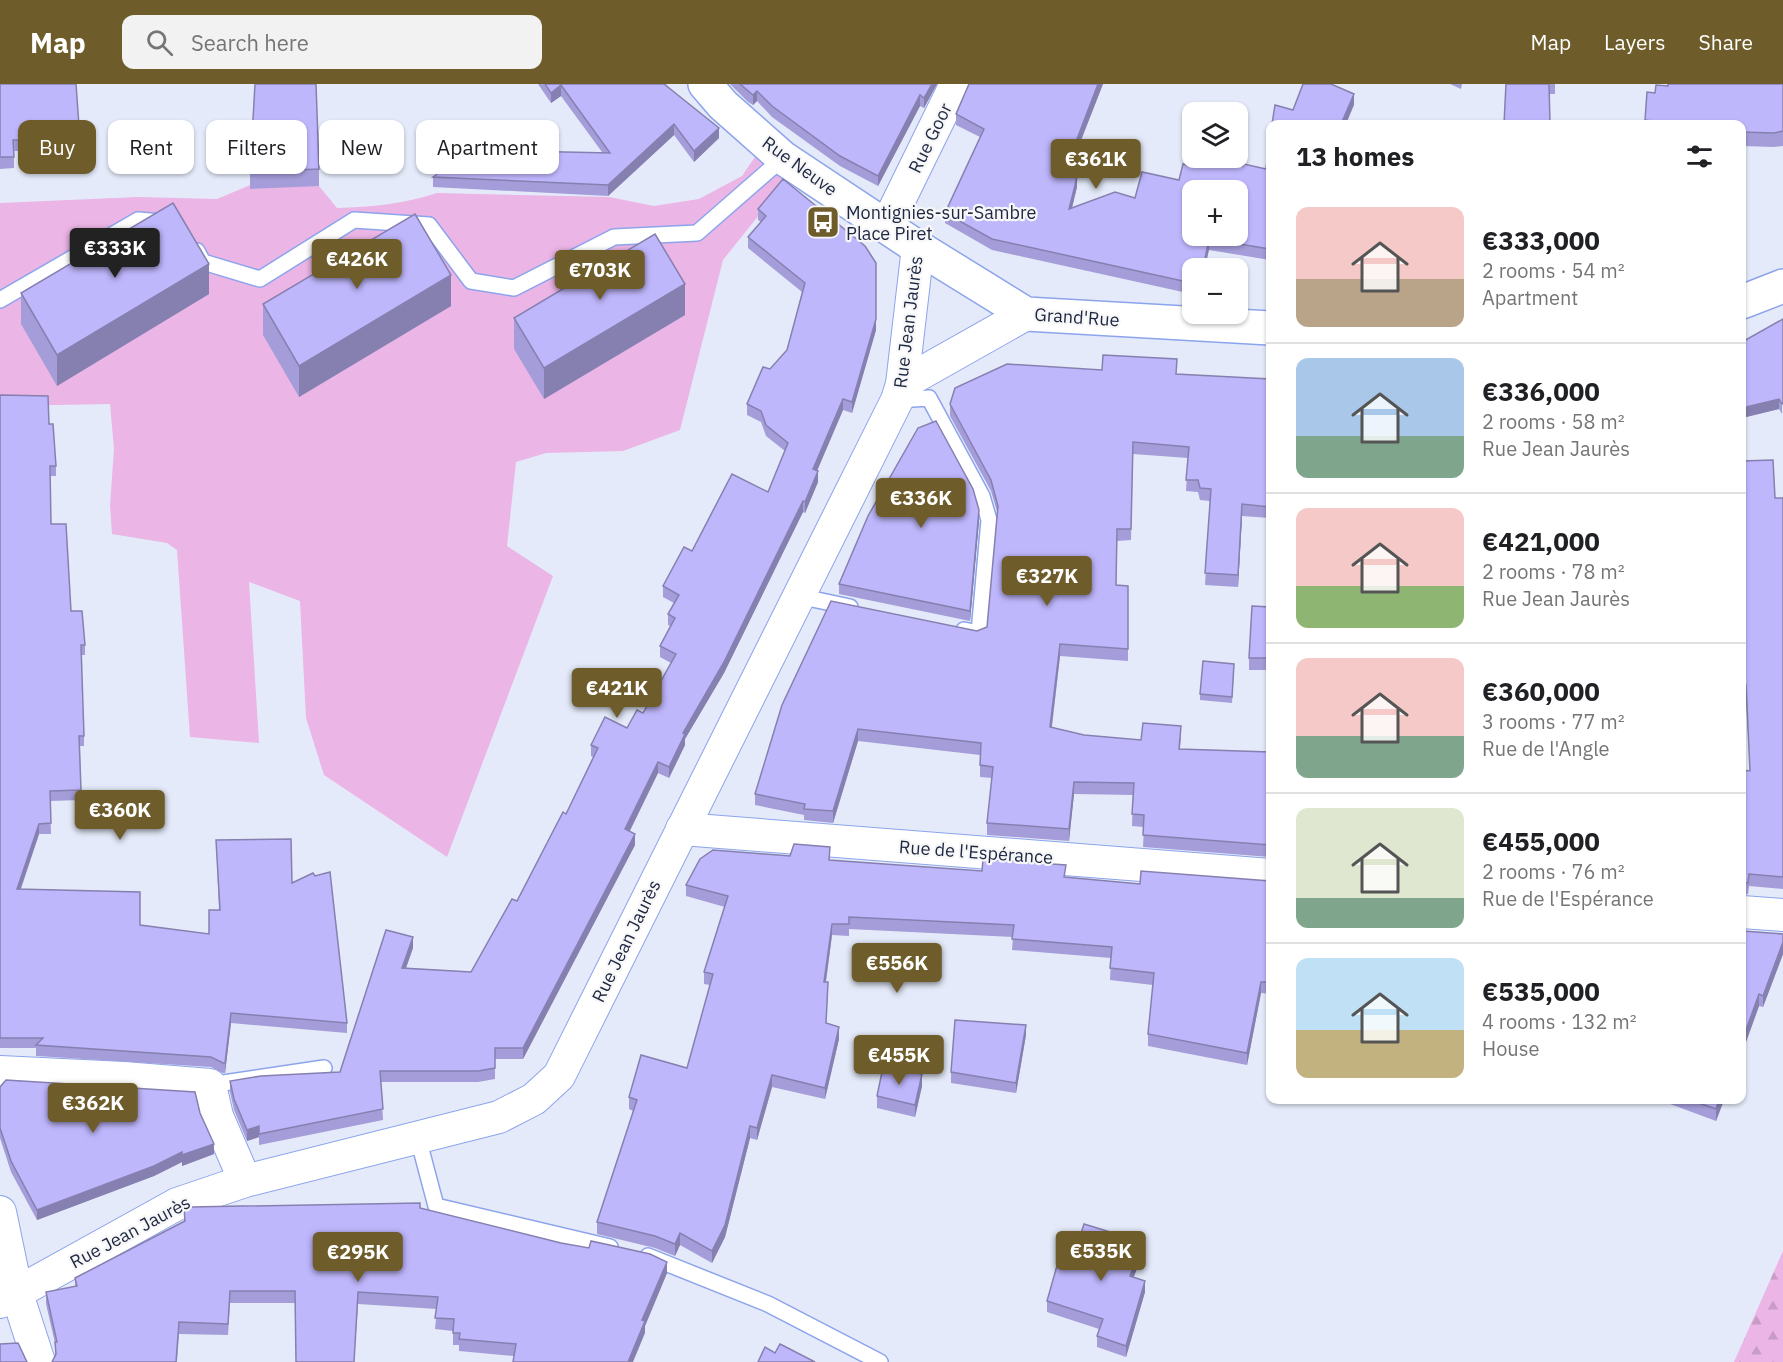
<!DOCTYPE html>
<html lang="en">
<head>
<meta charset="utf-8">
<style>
	body { margin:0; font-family:"IBM Plex Sans",sans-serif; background:#f2f2f2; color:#202124; height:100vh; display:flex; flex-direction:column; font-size:22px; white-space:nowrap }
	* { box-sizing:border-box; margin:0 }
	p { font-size:20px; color:#757577 }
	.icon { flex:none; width:33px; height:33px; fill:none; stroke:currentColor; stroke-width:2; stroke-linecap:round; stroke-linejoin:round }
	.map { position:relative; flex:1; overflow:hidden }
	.panel { position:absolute; left:1266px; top:36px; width:480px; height:984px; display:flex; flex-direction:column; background:#fff; border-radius:12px; box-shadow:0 2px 4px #0004 }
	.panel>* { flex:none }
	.guide { position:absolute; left:18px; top:36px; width:570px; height:54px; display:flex; gap:12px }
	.controls { position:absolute; left:1182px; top:18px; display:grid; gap:12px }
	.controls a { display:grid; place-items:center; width:66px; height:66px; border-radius:12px; background:#fff; box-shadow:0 2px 4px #0004; font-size:30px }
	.price { position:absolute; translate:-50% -51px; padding:0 14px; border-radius:6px; background:#6e5c2a; color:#fff; font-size:20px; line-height:39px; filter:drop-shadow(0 2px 3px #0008) }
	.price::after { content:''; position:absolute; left:50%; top:36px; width:18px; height:14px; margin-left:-9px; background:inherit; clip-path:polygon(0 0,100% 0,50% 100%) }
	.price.current { background:#222; color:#fff }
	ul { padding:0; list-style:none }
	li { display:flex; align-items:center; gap:18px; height:150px; padding:0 30px }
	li+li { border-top:2px solid #e0e0e0 }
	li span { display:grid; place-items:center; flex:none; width:168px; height:120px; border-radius:12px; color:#555 }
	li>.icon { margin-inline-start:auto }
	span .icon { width:72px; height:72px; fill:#fffc; stroke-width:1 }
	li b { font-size:26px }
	h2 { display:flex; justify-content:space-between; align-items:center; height:72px; padding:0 30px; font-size:26px }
	.pill { padding:0 21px; border-radius:12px; background:#fff; box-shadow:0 2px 4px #0004; font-size:21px; line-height:54px }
	.pill.current { background:#6e5c2a; color:#fff }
	header { display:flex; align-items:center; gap:36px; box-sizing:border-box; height:84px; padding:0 30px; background:#6e5c2a; color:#fff }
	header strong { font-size:28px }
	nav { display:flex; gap:33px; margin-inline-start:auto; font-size:21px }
	.search { width:420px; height:54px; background:#f2f2f2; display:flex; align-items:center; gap:15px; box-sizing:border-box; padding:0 21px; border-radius:12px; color:#757577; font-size:22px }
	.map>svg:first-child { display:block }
	.forest { fill:url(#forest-firs) }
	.park { fill:#ebb5e6 }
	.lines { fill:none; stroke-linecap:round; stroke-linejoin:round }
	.lane-casing { stroke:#8ca4ec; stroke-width:18 }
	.street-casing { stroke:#8ca4ec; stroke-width:34 }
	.secondary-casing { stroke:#8ca4ec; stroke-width:36 }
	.lane { stroke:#fff; stroke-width:15 }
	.street { stroke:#fff; stroke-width:32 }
	.secondary { stroke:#fff; stroke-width:33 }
	.wall { fill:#a49dd9 }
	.shaded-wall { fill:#8680b0 }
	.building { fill:#bfb7fc; stroke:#8680b0; stroke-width:1.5; fill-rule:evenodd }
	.labels { text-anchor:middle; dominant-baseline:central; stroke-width:4.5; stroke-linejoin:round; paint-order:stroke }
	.street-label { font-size:18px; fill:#1d2642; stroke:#f7f7f7 }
	.poi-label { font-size:18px; fill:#1d2642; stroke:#f7f7f7; text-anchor:start }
</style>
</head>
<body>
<header>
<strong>Map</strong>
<div class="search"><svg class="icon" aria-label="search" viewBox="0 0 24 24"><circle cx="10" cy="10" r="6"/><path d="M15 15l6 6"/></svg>Search here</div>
<nav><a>Map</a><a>Layers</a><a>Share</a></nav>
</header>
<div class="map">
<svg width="1783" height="1278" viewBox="0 0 1783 1278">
	<defs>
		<pattern id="forest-firs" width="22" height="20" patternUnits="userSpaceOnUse" patternTransform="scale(1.5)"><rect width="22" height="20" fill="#ebb5e6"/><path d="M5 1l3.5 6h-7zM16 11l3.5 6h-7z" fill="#c99cc6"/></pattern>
	</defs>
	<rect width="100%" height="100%" fill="#e4eaf9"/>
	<!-- forest -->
	<polygon class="forest" points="1783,1167 1783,1278 1734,1278"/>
	<!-- park -->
	<path class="park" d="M759,67L787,96L723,176L680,346L623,367L546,369L516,378L507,462L553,492L447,773L324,691L306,634L300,517L249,498L259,659L190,653L177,466L167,459L112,450L110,421L114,365L110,320L0,322V119L138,113L217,115L255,99L319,102L337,124C372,123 404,120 437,109L609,113L654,122L699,115L742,92Z"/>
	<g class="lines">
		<!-- lane casing -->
		<g class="lane-casing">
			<g id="lane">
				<polyline points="197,167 203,178 260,195 354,136 429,141 471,197 514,204 614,153 697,149 783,74"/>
				<polyline points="0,216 138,136 162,138"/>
				<polyline points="897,316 929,314 982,412 989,436 979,549 964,546"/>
				<polyline points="798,512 850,523"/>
				<polyline points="210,1001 324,984"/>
				<polyline points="418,1054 436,1122 610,1163"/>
				<polyline points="648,1172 768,1220 880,1278"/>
			</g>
		</g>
		<!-- street casing -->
		<g class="street-casing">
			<g id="street">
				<polyline points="887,141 956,0"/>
				<polyline points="902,300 1026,230"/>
				<polyline points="682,745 1270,791"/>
				<polyline points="1742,828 1783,831"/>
				<polyline points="0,988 124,994 210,1001 217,1032 245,1097"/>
				<polyline points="0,1128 17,1210 39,1278"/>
				<polyline points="0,1218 177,1120 245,1097 499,1033 534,1015 559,992 897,316 902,300 918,163"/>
			</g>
		</g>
		<!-- secondary casing -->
		<g class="secondary-casing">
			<g id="secondary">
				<polyline points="705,0 723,21 783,74 911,159 1026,230 1270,244"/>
				<polyline points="1742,218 1783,202"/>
			</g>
		</g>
		<!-- lane -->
		<use href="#lane" class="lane"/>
		<!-- street -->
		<use href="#street" class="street"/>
		<!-- secondary -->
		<use href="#secondary" class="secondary"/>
	</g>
	<!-- wall -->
	<g class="wall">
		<polygon points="0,0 79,42 79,53 30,54 30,67 14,67 14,84 0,85"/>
		<polygon points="538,0 667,0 666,1 719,54 694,78 674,51 608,112 433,103 433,93 602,68 561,12 551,19"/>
		<polygon points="730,0 937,0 924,24 920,22 878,102 840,82 772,33 757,17 753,21 748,18"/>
		<polygon points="969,0 1103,0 1068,90 1077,103 1072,124 1135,114 1179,96 1195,83 1243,82 1266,85 1270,52 1270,176 1209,166 1192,184 1192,210 992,166 945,139 945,129 980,53 956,41 956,30"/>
		<polygon points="1450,0 1462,0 1461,5"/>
		<polygon points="1506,0 1555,0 1555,10 1549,10"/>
		<polygon points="1783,0 1783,62 1774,63 1742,62 1742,40 1645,40 1645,36 1655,9"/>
		<polygon points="319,85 319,102 250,105 250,88"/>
		<polygon points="758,125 876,179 876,246 852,329 843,326 817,387 818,398 805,429 803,428 724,589 685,655 685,661 669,694 658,689 630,747 635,761 523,975 495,975 495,995 478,998 381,998 383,1036 259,1061 259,1053 247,1057 234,1026 230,1008 230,997 340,988 413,864 406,884 471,888 517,817 566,730 593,673 591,672 591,661 627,644 643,629 671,579 660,573 660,562 670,542 668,541 668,530 674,519 663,513 663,502 692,467 768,408 785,367 766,352 761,338 747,331 747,320 770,285 787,266 802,208 748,164 748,153 761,138 758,136"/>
		<polygon points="21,209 209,210 57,302 21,240"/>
		<polygon points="263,220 451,222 299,313 263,251"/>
		<polygon points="685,231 544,315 514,265 514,234"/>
		<polygon points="1783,235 1782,330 1779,325 1742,334"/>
		<polygon points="1102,286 1270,295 1270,434 1242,432 1238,503 1205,501 1210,417 1200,416 1198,408 1186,407 1188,374 1133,370 1131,456 1117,457 1116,501 1128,502 1128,577 1060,572 1052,643 1084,651 1141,656 1181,653 1180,665 1270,668 1270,773 1143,763 1144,743 1132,742 1133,711 1074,710 1069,757 987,751 987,739 992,694 980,693 980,671 858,657 833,739 804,736 804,731 755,721 755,710 977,547 987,543 998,431 991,407 950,332 950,320"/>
		<polygon points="0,311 49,340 56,382 56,392 50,392 51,440 71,527 85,561 85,571 81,571 84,652 84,662 80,662 81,716 50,717 51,750 39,750 21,805 140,841 209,850 219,826 216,756 292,799 347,939 347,949 231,939 225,989 223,989 211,983 36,972 36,964 0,964"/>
		<polygon points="1775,414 1783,414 1783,805 1749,802 1748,810 1742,811 1742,686 1750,687 1746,613 1742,613 1742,554 1744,554"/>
		<polygon points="979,437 970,537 839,510 839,500"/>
		<polygon points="1270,523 1270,586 1249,586 1249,574"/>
		<polygon points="1234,586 1232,619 1200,616 1200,610"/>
		<polygon points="830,776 1065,793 1140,800 1270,797 1270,910 1261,909 1247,981 1148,962 1148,950 1153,901 1110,896 1111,874 1012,866 1013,853 849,845 849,852 832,851 826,898 828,910 826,939 839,955 825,1015 772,1003 757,1056 750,1054 725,1153 712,1179 680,1161 675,1172 655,1164 597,1150 597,1138 633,1027 629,1025 629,1013 687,984 710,901 704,900 704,888 725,823 686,812 686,801"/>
		<polygon points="1742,834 1744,847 1783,850 1783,870 1763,923 1759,922 1742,969"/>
		<polygon points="1026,951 1016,1009 951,999 951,988"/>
		<polygon points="922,1002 915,1033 877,1024 877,1012"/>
		<polygon points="0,1003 200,1029 214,1070 182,1082 182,1078 154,1092 37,1136 11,1088 0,1054"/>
		<polygon points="1662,1016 1724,1016 1716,1037 1662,1017"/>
		<polygon points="420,1124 667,1189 645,1242 645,1249 514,1272 459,1267 459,1261 453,1261 453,1247 435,1245 437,1225 358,1220 295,1219 230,1219 228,1251 179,1250 177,1278 52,1278 55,1272 55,1259 46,1220 46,1208 75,1202 75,1194 184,1137 184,1125"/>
		<polygon points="1143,1169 1133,1194 1145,1208 1126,1273 1097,1263 1097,1252 1099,1245 1047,1228 1047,1217 1073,1175"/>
	</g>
	<!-- shaded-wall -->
	<g class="shaded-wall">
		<polygon points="932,0 937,0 924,24 924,14"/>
		<polygon points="1098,0 1103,0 1064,99 1064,89"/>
		<polygon points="561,1 561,12 551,19 551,9"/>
		<polygon points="757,7 757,17 753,21 753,11"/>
		<polygon points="1354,10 1354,21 1346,40 1341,40"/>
		<polygon points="920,11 920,22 878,102 878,92"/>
		<polygon points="674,40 674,51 608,112 608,101"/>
		<polygon points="719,44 719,54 694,78 694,67"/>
		<polygon points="1077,93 1077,103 1069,136 1069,125"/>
		<polygon points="1209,155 1209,166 1205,184 1203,184"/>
		<polygon points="209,180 209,210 57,302 57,271"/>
		<polygon points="451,191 451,222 299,313 299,282"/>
		<polygon points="685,200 685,231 544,315 544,284"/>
		<polygon points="876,235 876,246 852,329 852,318"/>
		<polygon points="843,315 843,326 813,396 813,385"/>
		<polygon points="1779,315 1779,325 1742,334 1742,324"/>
		<polygon points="818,387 818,398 805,429 805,418"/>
		<polygon points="803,417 803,428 724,589 685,655 685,661 669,694 669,683 683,649"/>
		<polygon points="1242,420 1242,432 1238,503 1238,491"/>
		<polygon points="979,426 979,437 970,537 970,527"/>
		<polygon points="1060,560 1060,572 1050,655 1050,643"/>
		<polygon points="858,645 858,657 833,739 833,727"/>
		<polygon points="658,678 658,689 625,756 625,745"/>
		<polygon points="1074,698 1074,710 1069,757 1069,745"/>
		<polygon points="39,740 39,750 17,815 17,805"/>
		<polygon points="635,750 635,761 523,975 523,964"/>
		<polygon points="832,840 832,851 824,910 824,898"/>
		<polygon points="413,853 413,864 402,895 402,884"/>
		<polygon points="1783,858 1783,870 1763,923 1763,912"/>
		<polygon points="1261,898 1261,909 1247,981 1247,969"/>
		<polygon points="1759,910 1759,922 1742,969 1742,957"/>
		<polygon points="231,929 231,939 225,989 225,979"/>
		<polygon points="1026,941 1026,951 1016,1009 1016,999"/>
		<polygon points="839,943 839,955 825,1015 825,1004"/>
		<polygon points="922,990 922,1002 915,1033 915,1021"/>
		<polygon points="772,991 772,1003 757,1056 757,1044"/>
		<polygon points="1719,1016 1724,1016 1716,1037 1716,1025"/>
		<polygon points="259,1042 259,1053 247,1057 247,1046"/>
		<polygon points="750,1042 750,1054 725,1153 712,1179 712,1167"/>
		<polygon points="214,1060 214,1070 182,1082 182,1071"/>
		<polygon points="182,1068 182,1078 154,1092 37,1136 37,1126"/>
		<polygon points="680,1149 680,1161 675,1172 675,1160"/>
		<polygon points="1143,1158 1143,1169 1130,1203 1130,1192"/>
		<polygon points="667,1178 667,1189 645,1242 645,1249 633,1278 628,1278 642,1236"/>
		<polygon points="1145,1197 1145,1208 1126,1273 1126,1262"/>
		<polygon points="358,1208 358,1220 354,1278"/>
	</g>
	<!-- building -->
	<g class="building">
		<polygon points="0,0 76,0 79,42 30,43 30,56 13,56 14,73 0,73"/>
		<polygon points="255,0 316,0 319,85 250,88"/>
		<polygon points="545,0 664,0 719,44 694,67 674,40 608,101 433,93 470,66 610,69 561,1 551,9"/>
		<polygon points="740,0 932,0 924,14 920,11 878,92 840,72 772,22 757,7 753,11"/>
		<path d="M969,0H1098L1064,89L1077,93L1069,125L1115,108L1135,114L1142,88L1179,96L1183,80L1195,83L1197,74H1215L1243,82L1244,80L1266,85L1270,52V165L1209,155L1203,184H1192V199L992,155L945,129L984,45L956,30ZM1192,106H1238V152H1192Z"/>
		<polygon points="1303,0 1331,0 1354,10 1341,40 1272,40 1275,21 1293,26"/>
		<polygon points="1506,0 1549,0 1550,40 1504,40"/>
		<polygon points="1668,0 1783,0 1783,47 1774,49 1742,48 1742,40 1670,40 1645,36 1647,8 1655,9 1656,1 1668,2"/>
		<polygon points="783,95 865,162 876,179 876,235 852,318 843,315 813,385 818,387 805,418 803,417 724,578 683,649 685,650 669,683 658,678 625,745 635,750 523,964 495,964 495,984 478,987 380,987 383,1025 259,1050 259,1042 247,1046 234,1015 230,997 261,992 340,988 386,846 413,853 402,884 471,888 512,815 517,817 563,728 566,730 598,664 591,661 605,633 627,644 637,626 643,629 676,570 660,562 675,534 668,530 679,511 663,502 684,463 692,467 732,390 768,408 788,359 766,341 761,327 747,320 763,283 770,285 787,266 805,199 748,153 766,132 758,125"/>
		<polygon points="173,119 209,180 57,271 21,209"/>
		<polygon points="415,130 451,191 299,282 263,220"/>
		<polygon points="655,150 685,200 544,284 514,234"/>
		<polygon points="1783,235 1783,319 1782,320 1779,315 1742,324 1742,258"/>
		<polygon points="1103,271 1177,275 1176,290 1270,295 1270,423 1242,420 1238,491 1205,489 1211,405 1200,404 1198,396 1186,396 1189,363 1133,358 1131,445 1117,445 1116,501 1128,502 1128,565 1060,560 1050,643 1084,651 1141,656 1143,639 1181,642 1179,665 1270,668 1270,761 1143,751 1144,731 1132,730 1134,699 1074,698 1069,745 987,739 993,683 980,681 981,659 858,645 833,727 804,725 805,720 755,710 782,621 831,517 977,547 987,543 998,422 991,396 950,320 955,304 1007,280 1102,286"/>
		<polygon points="0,311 48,312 49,340 53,340 56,382 50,382 51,440 66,440 71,527 82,527 85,561 81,561 84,652 79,652 81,706 50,707 51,739 39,740 17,805 140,808 140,841 209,850 209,826 220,826 216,756 291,755 292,799 313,789 315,792 330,788 347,939 231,929 225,979 223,979 211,973 36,961 43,954 0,954"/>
		<polygon points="936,337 973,405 979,426 970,527 839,500 868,432 918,344"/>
		<polygon points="1773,376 1775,414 1783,414 1783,793 1749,790 1748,799 1742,799 1742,686 1750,687 1746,601 1742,601 1742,554 1745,554 1742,433 1742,377"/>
		<polygon points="1252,522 1270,523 1270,574 1249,574"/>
		<polygon points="1203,577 1234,580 1232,613 1200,610"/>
		<polygon points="794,760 830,763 829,776 982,787 983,775 1066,781 1064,793 1140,800 1141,787 1270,797 1270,898 1261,898 1247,969 1148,950 1154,889 1110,884 1112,863 1012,855 1014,841 849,833 849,840 832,840 824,898 828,898 826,939 839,943 825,1004 772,991 757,1044 750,1042 725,1141 712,1167 680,1149 675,1160 655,1152 597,1138 637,1016 629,1013 641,971 687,984 713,890 704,888 728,812 686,801 700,775 713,766 790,772"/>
		<polygon points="1742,834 1744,834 1743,847 1783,850 1783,858 1763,912 1759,910 1742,957"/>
		<polygon points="955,936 1026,941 1016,999 951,988"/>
		<polygon points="883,983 922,990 915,1021 877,1012"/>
		<polygon points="6,996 195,1008 200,1029 214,1060 182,1071 182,1068 154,1082 37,1126 11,1077 0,1044 0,1003"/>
		<polygon points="1690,1016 1719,1016 1716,1025"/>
		<polygon points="420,1119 420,1124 561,1159 589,1164 591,1157 650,1170 667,1178 642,1236 645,1237 628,1278 513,1278 516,1260 459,1255 460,1249 453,1249 454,1235 435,1234 438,1213 358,1208 354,1278 296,1278 295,1207 230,1207 228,1240 179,1238 176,1278 52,1278 56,1270 55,1258 57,1258 46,1208 77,1202 75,1194 185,1137 184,1125 190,1123"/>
		<polygon points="1084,1140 1143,1158 1130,1192 1145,1197 1126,1262 1097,1252 1103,1235 1047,1217 1060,1171 1073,1175"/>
		<polygon points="18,1259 27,1278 0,1278 0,1260"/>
		<polygon points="780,1260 815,1278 758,1278 765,1263 775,1269"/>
	</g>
	<!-- icons -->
	<defs>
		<g id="bus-square" transform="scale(1.725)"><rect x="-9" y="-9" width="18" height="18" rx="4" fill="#6e5c2a" stroke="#f7f7f7"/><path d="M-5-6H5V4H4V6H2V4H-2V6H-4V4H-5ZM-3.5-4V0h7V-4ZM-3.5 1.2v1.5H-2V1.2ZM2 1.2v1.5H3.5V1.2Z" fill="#fff"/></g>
	</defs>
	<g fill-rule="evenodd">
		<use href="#bus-square" x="823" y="138"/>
	</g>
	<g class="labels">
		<!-- street labels -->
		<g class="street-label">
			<text transform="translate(930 54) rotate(-64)">Rue Goor</text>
			<text transform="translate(800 82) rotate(36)">Rue Neuve</text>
			<text transform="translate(1077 233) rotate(4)">Grand'Rue</text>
			<text transform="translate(908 238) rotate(-83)">Rue Jean Jaurès</text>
			<text transform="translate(976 768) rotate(4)">Rue de l'Espérance</text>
			<text transform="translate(626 857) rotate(-64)">Rue Jean Jaurès</text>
			<text transform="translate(130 1148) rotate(-28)">Rue Jean Jaurès</text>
		</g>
		<!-- poi labels -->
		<g class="poi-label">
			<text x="846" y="128">Montignies-sur-Sambre<tspan x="846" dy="21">Place Piret</tspan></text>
		</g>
	</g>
</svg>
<div class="controls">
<a><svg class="icon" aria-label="layers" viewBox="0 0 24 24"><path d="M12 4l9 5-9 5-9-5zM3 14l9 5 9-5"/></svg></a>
<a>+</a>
<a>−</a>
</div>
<b class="price" style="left:1096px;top:106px">€361K</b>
<b class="price current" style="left:115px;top:195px">€333K</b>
<b class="price" style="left:357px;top:206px">€426K</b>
<b class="price" style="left:600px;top:217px">€703K</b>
<b class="price" style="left:921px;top:445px">€336K</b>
<b class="price" style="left:1047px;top:523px">€327K</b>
<b class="price" style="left:617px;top:635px">€421K</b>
<b class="price" style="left:120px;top:757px">€360K</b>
<b class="price" style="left:897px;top:910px">€556K</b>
<b class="price" style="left:899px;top:1002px">€455K</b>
<b class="price" style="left:93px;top:1050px">€362K</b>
<b class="price" style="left:1101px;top:1198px">€535K</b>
<b class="price" style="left:358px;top:1199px">€295K</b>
<div class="guide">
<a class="pill current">Buy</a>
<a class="pill">Rent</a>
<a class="pill">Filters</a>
<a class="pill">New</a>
<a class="pill">Apartment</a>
</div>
<section class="panel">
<h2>13 homes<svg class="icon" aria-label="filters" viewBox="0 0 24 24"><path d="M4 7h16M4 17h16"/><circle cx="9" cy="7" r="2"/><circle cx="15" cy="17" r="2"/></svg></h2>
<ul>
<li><span style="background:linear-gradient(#f6c9c9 60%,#b9a48a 0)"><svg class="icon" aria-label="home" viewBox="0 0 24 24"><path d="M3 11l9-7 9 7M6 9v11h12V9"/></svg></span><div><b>€333,000</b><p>2 rooms · 54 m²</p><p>Apartment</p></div></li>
<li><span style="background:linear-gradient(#a9c7e8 65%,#7fa58c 0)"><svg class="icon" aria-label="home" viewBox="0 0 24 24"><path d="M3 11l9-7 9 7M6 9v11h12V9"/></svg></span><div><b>€336,000</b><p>2 rooms · 58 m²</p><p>Rue Jean Jaurès</p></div></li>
<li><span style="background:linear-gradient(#f6c9c9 65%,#8fb573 0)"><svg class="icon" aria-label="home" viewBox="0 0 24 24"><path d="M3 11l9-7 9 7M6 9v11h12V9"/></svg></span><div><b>€421,000</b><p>2 rooms · 78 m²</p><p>Rue Jean Jaurès</p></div></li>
<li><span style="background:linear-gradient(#f6c9c9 65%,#7fa58c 0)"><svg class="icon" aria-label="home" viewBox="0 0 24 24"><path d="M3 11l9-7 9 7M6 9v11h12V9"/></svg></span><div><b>€360,000</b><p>3 rooms · 77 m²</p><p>Rue de l'Angle</p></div></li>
<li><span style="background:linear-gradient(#dfe7d0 75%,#7fa58c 0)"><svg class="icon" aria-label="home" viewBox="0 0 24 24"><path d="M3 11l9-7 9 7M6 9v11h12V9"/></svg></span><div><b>€455,000</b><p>2 rooms · 76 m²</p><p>Rue de l'Espérance</p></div></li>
<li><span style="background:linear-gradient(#bfe0f5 60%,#c2b280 0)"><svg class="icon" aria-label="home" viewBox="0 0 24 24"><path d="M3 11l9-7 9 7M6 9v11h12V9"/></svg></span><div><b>€535,000</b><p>4 rooms · 132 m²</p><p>House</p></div></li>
</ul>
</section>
</div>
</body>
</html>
